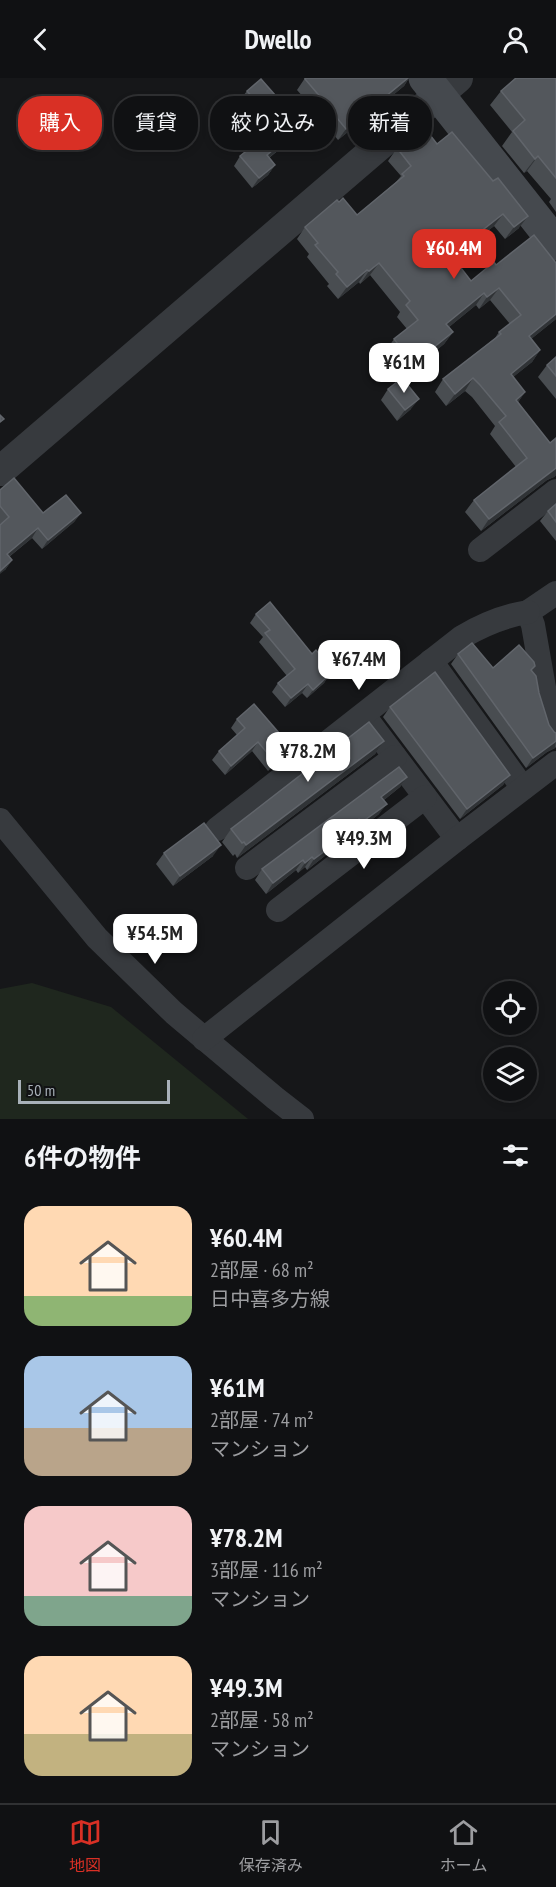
<!DOCTYPE html>
<html lang="ja">
<head>
<meta charset="utf-8">
<style>
	body { margin:0; font-family:"PT Sans Narrow","Noto Sans JP",sans-serif; background:#191a1c; color:#f1f3f6; height:100vh; display:flex; flex-direction:column; font-size:22px; white-space:nowrap }
	* { box-sizing:border-box; margin:0 }
	p { font-size:20px; color:#9c9da0 }
	.icon { flex:none; width:33px; height:33px; fill:none; stroke:currentColor; stroke-width:2; stroke-linecap:round; stroke-linejoin:round }
	.map { position:relative; height:1041px; overflow:hidden }
	.details { display:flex; flex-direction:column; background:#101113; flex:1 }
	.details>* { flex:none }
	.banner { position:absolute; left:18px; top:18px; width:520px; height:54px; display:flex; gap:12px }
	.controls { position:absolute; left:483px; top:903px; display:grid; gap:12px }
	.controls a { display:grid; place-items:center; width:54px; height:54px; border-radius:50%; background:#101113; box-shadow:0 3px 9px #0003,0 0 0 2px #303133; font-size:30px }
	.scale { position:absolute; left:18px; bottom:15px; width:152px; box-sizing:border-box; padding-left:6px; border:3px solid #a8b1b9; border-top:0; font-size:16px; line-height:21px; white-space:nowrap; color:#a8b1b9; -webkit-text-stroke:4px #111214; paint-order:stroke }
	.price { position:absolute; translate:-50% -51px; padding:0 14px; border-radius:12px; background:#fff; color:#222; font-size:20px; line-height:39px; filter:drop-shadow(0 2px 3px #0008) }
	.price::after { content:''; position:absolute; left:50%; top:36px; width:18px; height:14px; margin-left:-9px; background:inherit; clip-path:polygon(0 0,100% 0,50% 100%) }
	.price.active { background:#d93025; color:#fff }
	ul { padding:0; list-style:none }
	li { display:flex; align-items:center; gap:18px; height:150px; padding:0 24px }
	li span { display:grid; place-items:center; flex:none; width:168px; height:120px; border-radius:18px; color:#555 }
	li>.icon { margin-inline-start:auto }
	span .icon { width:72px; height:72px; fill:#fffc; stroke-width:1 }
	li b { font-size:26px }
	h2 { display:flex; justify-content:space-between; align-items:center; height:72px; padding:0 24px; font-size:26px }
	.pill { padding:0 21px; border-radius:24px; background:#101113; box-shadow:0 3px 9px #0003,0 0 0 2px #303133; font-size:21px; line-height:54px }
	.pill.active { background:#d93025; color:#fff }
	header { display:flex; justify-content:space-between; align-items:center; height:78px; padding:0 24px; background:#101113; font-size:27px; font-weight:700 }
	.tabs { display:flex; justify-content:space-around; align-items:center; height:84px; border-top:2px solid #303133; background:#101113; font-size:16px; color:#9c9da0 }
	.tabs a { display:grid; justify-items:center; gap:3px }
	.tabs .active { color:#d93025 }
	.map>svg:first-child { display:block }
	.green { fill:#1f271e }
	.lines { fill:none; stroke-linecap:round; stroke-linejoin:round }
	.minor { stroke:#373a3e; stroke-width:24 }
	.tertiary { stroke:#373a3e; stroke-width:30 }
	.secondary { stroke:#45494e; stroke-width:33 }
	.wall { fill:#494d51 }
	.shaded-wall { fill:#303336 }
	.building { fill:#53575c; stroke:#61656b; stroke-width:1.5 }
</style>
</head>
<body>
<header><svg class="icon" aria-label="back" viewBox="0 0 24 24"><path d="M15 5l-7 7 7 7"/></svg>Dwello<svg class="icon" aria-label="person" viewBox="0 0 24 24"><circle cx="12" cy="8" r="4"/><path d="M4 21q1-7 8-7t8 7"/></svg></header>
<div class="map">
<svg width="556" height="1041" viewBox="0 0 556 1041">
	<rect width="100%" height="100%" fill="#161719"/>
	<!-- green -->
	<polygon class="green" points="32,905 111,929 248,1041 0,1041 0,911"/>
	<g class="lines">
		<!-- minor -->
		<g class="minor">
			<polyline points="480,472 556,413"/>
			<polyline points="556,515 528,534 533,547 546,621 556,653"/>
			<polyline points="431,583 523,710"/>
			<polyline points="365,639 457,761"/>
			<polyline points="0,742 97,860 174,935 275,1020 302,1041"/>
			<path d="M217,751L462,559C484,546 503,538 528,534"/>
			<polyline points="247,790 395,679"/>
			<polyline points="278,832 425,719"/>
			<polyline points="204,961 457,761 556,685"/>
		</g>
		<!-- tertiary -->
		<polyline class="tertiary" points="0,393 458,0"/>
		<!-- secondary -->
		<polyline class="secondary" points="425,0 556,166"/>
	</g>
	<!-- wall -->
	<g class="wall">
		<polygon points="305,0 409,0 404,8 338,62 329,51 306,70 296,58 269,80 275,87 268,97 252,110 234,88 240,78 251,70 246,64 253,54 297,42 312,29 297,12"/>
		<polygon points="556,0 556,134 549,124 551,121 527,93 524,95 502,68 512,54 490,27 501,13"/>
		<polygon points="247,13 275,17 271,22 257,34 243,18"/>
		<polygon points="437,66 519,150 505,161 494,148 453,181 471,203 496,187 556,185 556,241 531,261 540,272 532,284 513,299 525,314 518,324 550,365 556,360 556,397 554,399 547,402 481,453 465,434 474,422 516,389 490,356 495,348 472,319 465,313 446,328 435,314 443,301 495,260 499,254 510,246 490,222 479,231 476,227 449,249 453,254 444,266 405,298 385,274 394,261 407,251 397,239 400,234 370,197 360,206 359,204 338,221 327,208 329,206 307,179 309,176 297,161 305,149 339,124 357,137 396,104 401,98 388,83 397,70"/>
		<polygon points="556,279 556,321 538,299 547,287"/>
		<polygon points="388,311 411,331 397,343 381,322"/>
		<polygon points="0,412 43,435 81,435 74,444 42,471 32,460 9,479 12,482 5,492 0,445"/>
		<polygon points="556,426 556,463 540,443 548,433"/>
		<polygon points="256,536 329,587 326,592 330,596 324,605 307,620 302,615 285,629 272,614 278,605 287,598 259,564 263,559 250,545"/>
		<polygon points="458,576 493,590 532,592 549,647 554,654 556,655 556,669 555,670 547,674 526,690 451,586"/>
		<polygon points="390,629 510,697 503,707 460,741 383,639"/>
		<polygon points="237,641 292,670 286,679 268,693 252,673 225,697 212,682 219,673 237,657 231,650"/>
		<polygon points="384,663 375,676 237,780 235,776 233,778 222,764 231,751"/>
		<polygon points="407,699 400,709 384,722 379,736 355,755 352,751 332,767 326,777 307,792 305,789 298,795 296,792 266,816 255,802 262,791"/>
		<polygon points="164,775 213,778 173,808 156,786"/>
	</g>
	<!-- shaded-wall -->
	<g class="shaded-wall">
		<polygon points="408,0 409,0 404,8 338,62 346,51"/>
		<polygon points="275,17 271,22 257,34 261,29"/>
		<polygon points="337,40 329,51 306,70 314,59"/>
		<polygon points="302,48 295,58 260,87 267,77"/>
		<polygon points="538,78 527,93 524,95 535,81"/>
		<polygon points="275,87 268,97 252,110 259,100"/>
		<polygon points="503,136 494,148 442,189 451,177"/>
		<polygon points="528,138 519,150 505,161 514,149"/>
		<polygon points="379,185 370,197 360,206 369,193"/>
		<polygon points="367,192 359,204 338,221 347,209"/>
		<polygon points="499,210 490,222 479,231 487,219"/>
		<polygon points="484,215 476,227 438,258 446,246"/>
		<polygon points="556,236 556,241 520,270 529,258"/>
		<polygon points="453,254 444,266 405,298 413,286"/>
		<polygon points="540,272 532,284 502,308 511,296"/>
		<polygon points="473,300 465,313 446,328 455,316"/>
		<polygon points="525,314 517,326 516,322"/>
		<polygon points="419,321 411,331 397,343 405,332"/>
		<polygon points="556,390 556,397 554,399 547,402 481,453 489,441"/>
		<polygon points="81,435 74,444 42,471 48,462"/>
		<polygon points="38,450 32,460 0,486 7,476"/>
		<polygon points="12,482 5,492 0,496 0,493"/>
		<polygon points="330,596 324,605 307,620 313,612"/>
		<polygon points="308,606 302,615 285,629 291,620"/>
		<polygon points="384,663 375,676 237,780 246,767"/>
		<polygon points="556,663 555,670 547,674 526,690 533,680"/>
		<polygon points="258,664 252,673 225,697 231,688"/>
		<polygon points="292,670 286,679 268,693 275,684"/>
		<polygon points="510,697 503,707 460,741 467,731"/>
		<polygon points="407,699 400,709 374,730 381,719"/>
		<polygon points="387,726 379,736 355,755 362,744"/>
		<polygon points="359,741 352,751 323,774 330,764"/>
		<polygon points="221,767 213,778 173,808 180,798"/>
		<polygon points="333,767 326,777 307,792 314,781"/>
		<polygon points="312,779 305,789 298,795 305,785"/>
		<polygon points="303,782 296,792 266,816 273,805"/>
	</g>
	<!-- building -->
	<g class="building">
		<polygon points="305,0 408,0 346,51 337,40 314,59 298,40 322,21 305,1"/>
		<polygon points="516,0 556,0 556,100 538,78 535,81 513,53 525,42 501,13"/>
		<polygon points="261,1 275,17 261,29 247,13"/>
		<polygon points="285,28 302,48 267,77 275,87 259,100 240,78 260,62 253,54"/>
		<polygon points="423,48 437,66 452,54 493,103 498,100 528,138 514,149 503,136 451,177 471,203 494,184 496,187 534,157 556,185 556,236 529,258 540,272 511,296 525,314 516,322 550,365 556,360 556,390 489,441 474,422 527,380 499,344 506,338 480,307 473,300 455,316 443,301 501,256 499,254 521,237 499,210 487,219 484,215 446,246 453,254 413,286 394,261 418,242 406,227 410,223 379,185 369,193 367,192 347,209 336,196 338,194 315,167 318,165 305,149 337,122 339,124 343,120 357,137 404,98 402,96 411,88 397,70"/>
		<polygon points="556,279 556,298 547,287"/>
		<polygon points="402,300 419,321 405,332 388,311"/>
		<polygon points="0,337 4,341 0,344"/>
		<polygon points="14,400 43,435 66,417 81,435 48,462 38,450 7,476 12,482 0,493 0,447 9,439 0,428 0,412"/>
		<polygon points="556,426 556,444 548,433"/>
		<polygon points="270,524 312,576 316,572 329,587 325,591 330,596 313,612 308,606 291,620 278,605 295,591 265,555 270,552 256,536"/>
		<polygon points="472,565 493,590 519,567 534,584 535,588 531,592 536,598 539,615 549,647 554,654 556,655 556,663 533,680 458,576"/>
		<polygon points="435,594 510,697 467,731 390,629"/>
		<polygon points="254,626 292,670 275,684 258,664 231,688 219,673 245,650 237,641"/>
		<polygon points="369,644 384,663 246,767 244,764 242,765 231,751"/>
		<polygon points="399,689 407,699 381,719 387,726 362,744 359,741 330,764 333,767 314,781 312,779 305,785 303,782 273,805 262,791"/>
		<polygon points="204,745 221,767 180,798 164,775"/>
	</g>
</svg>
<div class="controls">
<a><svg class="icon" aria-label="locate" viewBox="0 0 24 24"><circle cx="12" cy="12" r="6"/><path d="M12 2v4M12 18v4M2 12h4M18 12h4"/></svg></a>
<a><svg class="icon" aria-label="layers" viewBox="0 0 24 24"><path d="M12 4l9 5-9 5-9-5zM3 14l9 5 9-5"/></svg></a>
</div>
<div class="scale">50 m</div>
<b class="price active" style="left:454px;top:202px">¥60.4M</b>
<b class="price" style="left:404px;top:316px">¥61M</b>
<b class="price" style="left:359px;top:613px">¥67.4M</b>
<b class="price" style="left:308px;top:705px">¥78.2M</b>
<b class="price" style="left:364px;top:792px">¥49.3M</b>
<b class="price" style="left:155px;top:887px">¥54.5M</b>
<div class="banner">
<a class="pill active">購入</a>
<a class="pill">賃貸</a>
<a class="pill">絞り込み</a>
<a class="pill">新着</a>
</div>
</div>
<section class="details">
<h2>6件の物件<svg class="icon" aria-label="filters" viewBox="0 0 24 24"><path d="M4 7h16M4 17h16"/><circle cx="9" cy="7" r="2"/><circle cx="15" cy="17" r="2"/></svg></h2>
<ul>
<li><span style="background:linear-gradient(#ffd9b3 75%,#8fb573 0)"><svg class="icon" aria-label="home" viewBox="0 0 24 24"><path d="M3 11l9-7 9 7M6 9v11h12V9"/></svg></span><div><b>¥60.4M</b><p>2部屋 · 68 m²</p><p>日中喜多方線</p></div></li>
<li><span style="background:linear-gradient(#a9c7e8 60%,#b9a48a 0)"><svg class="icon" aria-label="home" viewBox="0 0 24 24"><path d="M3 11l9-7 9 7M6 9v11h12V9"/></svg></span><div><b>¥61M</b><p>2部屋 · 74 m²</p><p>マンション</p></div></li>
<li><span style="background:linear-gradient(#f6c9c9 75%,#7fa58c 0)"><svg class="icon" aria-label="home" viewBox="0 0 24 24"><path d="M3 11l9-7 9 7M6 9v11h12V9"/></svg></span><div><b>¥78.2M</b><p>3部屋 · 116 m²</p><p>マンション</p></div></li>
<li><span style="background:linear-gradient(#ffd9b3 65%,#c2b280 0)"><svg class="icon" aria-label="home" viewBox="0 0 24 24"><path d="M3 11l9-7 9 7M6 9v11h12V9"/></svg></span><div><b>¥49.3M</b><p>2部屋 · 58 m²</p><p>マンション</p></div></li>
</ul>
</section>
<nav class="tabs">
<a class="active"><svg class="icon" aria-label="map" viewBox="0 0 24 24"><path d="M3 6l6-2 6 2 6-2v14l-6 2-6-2-6 2zM9 4v14M15 6v14"/></svg>地図</a>
<a><svg class="icon" aria-label="saved" viewBox="0 0 24 24"><path d="M7 4h10v16l-5-4-5 4z"/></svg>保存済み</a>
<a><svg class="icon" aria-label="home" viewBox="0 0 24 24"><path d="M3 11l9-7 9 7M6 9v11h12V9"/></svg>ホーム</a>
</nav>
</body>
</html>
